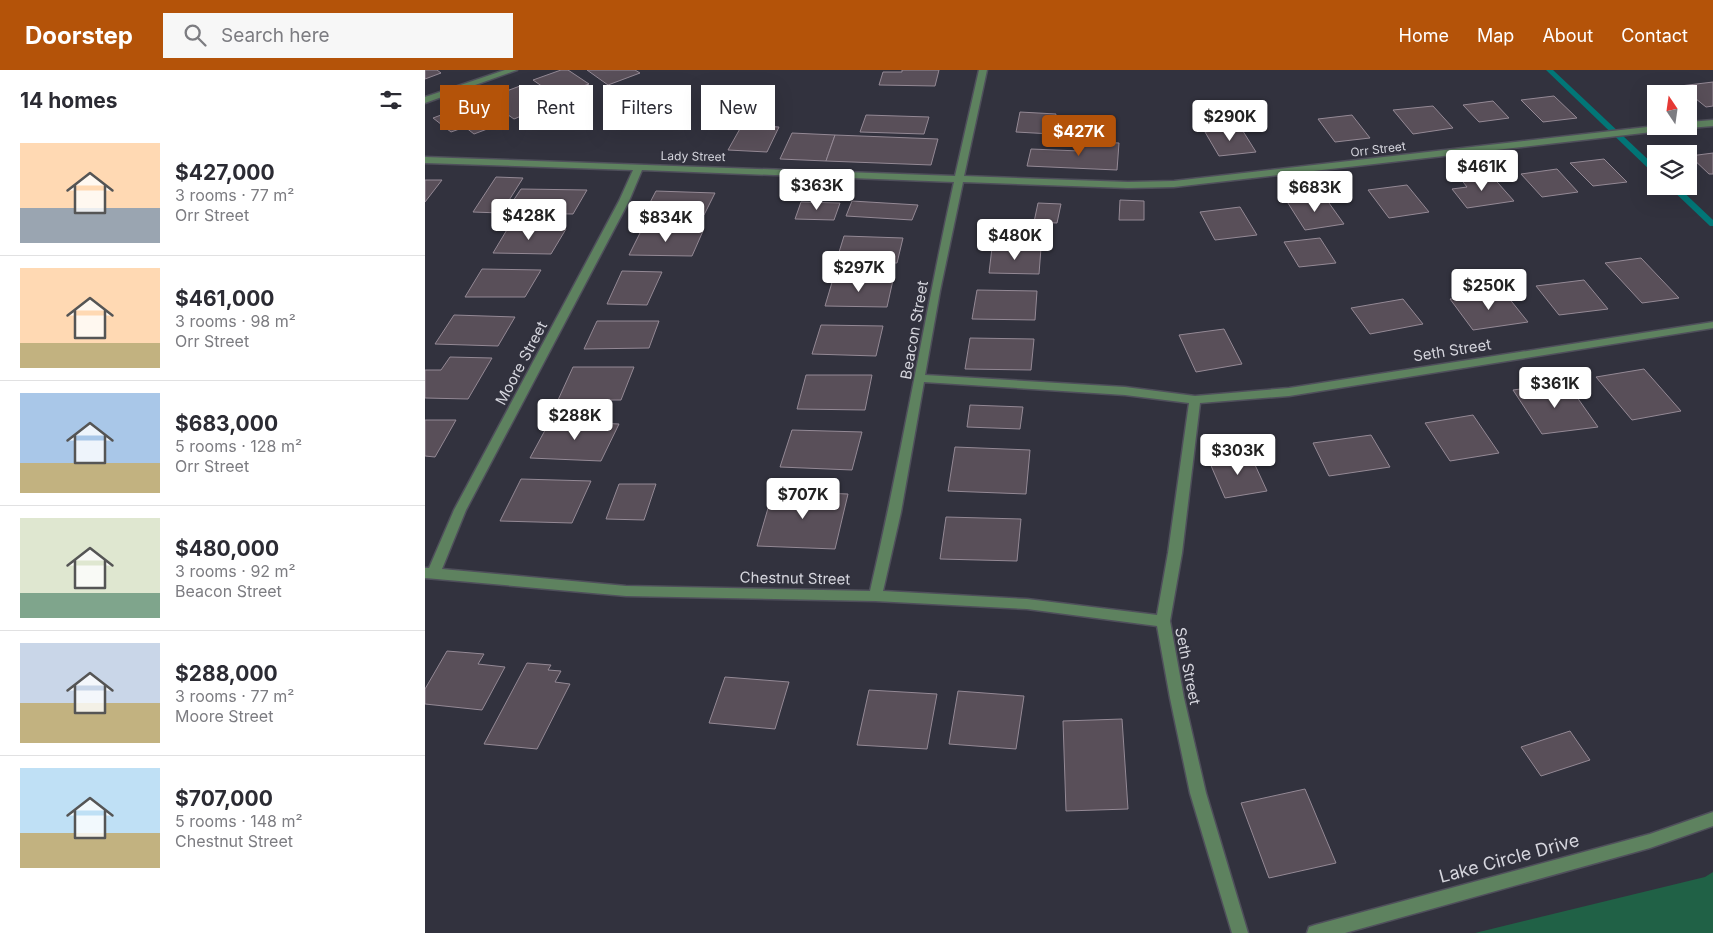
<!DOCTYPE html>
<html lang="en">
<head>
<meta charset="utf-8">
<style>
	body { margin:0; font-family:Inter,sans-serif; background:#f7f7f7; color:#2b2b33; height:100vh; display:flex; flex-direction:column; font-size:19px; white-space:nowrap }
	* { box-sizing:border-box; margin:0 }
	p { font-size:16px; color:#7c7c81 }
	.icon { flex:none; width:28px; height:28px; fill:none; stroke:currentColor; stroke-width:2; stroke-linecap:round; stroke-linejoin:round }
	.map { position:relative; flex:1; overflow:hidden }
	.sheet { display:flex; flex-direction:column; background:#fff; width:425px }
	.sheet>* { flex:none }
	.hud { position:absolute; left:15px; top:15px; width:475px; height:45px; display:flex; gap:10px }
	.needle { width:32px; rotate:347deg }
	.buttons { position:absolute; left:1222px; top:15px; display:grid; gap:10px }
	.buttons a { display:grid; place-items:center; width:50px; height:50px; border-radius:0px; background:#fff; box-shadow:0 5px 20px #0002; font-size:25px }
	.price { position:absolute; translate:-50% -42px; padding:0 11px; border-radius:5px; background:#fff; color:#222; font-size:16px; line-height:32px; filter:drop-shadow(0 1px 2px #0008) }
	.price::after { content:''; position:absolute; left:50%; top:30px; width:15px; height:11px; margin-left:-8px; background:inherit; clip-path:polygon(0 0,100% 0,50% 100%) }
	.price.on { background:#b45309; color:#fff }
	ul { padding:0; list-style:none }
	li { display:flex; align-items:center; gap:15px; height:125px; padding:0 20px }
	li+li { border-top:1px solid #e1e1e2 }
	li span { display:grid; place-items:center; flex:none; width:140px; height:100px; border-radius:0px; color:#555 }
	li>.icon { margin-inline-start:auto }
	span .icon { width:60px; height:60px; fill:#fffc; stroke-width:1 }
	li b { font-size:21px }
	h2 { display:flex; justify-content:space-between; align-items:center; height:60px; padding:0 20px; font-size:21px }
	.chip { padding:0 18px; border-radius:0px; background:#fff; box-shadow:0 5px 20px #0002; font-size:18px; line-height:45px }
	.chip.on { background:#b45309; color:#fff }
	header { display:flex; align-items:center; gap:30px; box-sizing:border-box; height:70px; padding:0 25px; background:#b45309; color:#fff }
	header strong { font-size:24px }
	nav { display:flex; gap:28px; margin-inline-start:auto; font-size:18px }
	.search { width:350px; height:45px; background:#f7f7f7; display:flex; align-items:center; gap:12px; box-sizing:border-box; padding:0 18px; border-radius:0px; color:#7c7c81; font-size:19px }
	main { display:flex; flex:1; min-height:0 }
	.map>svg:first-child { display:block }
	.green { fill:#206146 }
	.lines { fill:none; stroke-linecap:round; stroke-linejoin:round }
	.stream { fill:#027677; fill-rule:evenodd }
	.building { fill:#594f59; stroke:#948995 }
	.minor-casing { stroke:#4f4f5b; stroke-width:3 }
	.minor { fill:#5e825f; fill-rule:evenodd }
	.labels { text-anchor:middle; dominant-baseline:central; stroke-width:4; stroke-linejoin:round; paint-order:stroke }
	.far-street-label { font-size:12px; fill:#d5d5dd; stroke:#32323e }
	.street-label { font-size:15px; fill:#d5d5dd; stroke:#32323e }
	.near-street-label { font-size:18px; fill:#d5d5dd; stroke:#32323e }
</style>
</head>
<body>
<header>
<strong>Doorstep</strong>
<div class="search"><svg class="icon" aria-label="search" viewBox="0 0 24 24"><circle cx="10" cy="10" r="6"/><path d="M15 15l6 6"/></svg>Search here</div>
<nav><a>Home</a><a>Map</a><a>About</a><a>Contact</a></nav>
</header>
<main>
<section class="sheet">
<h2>14 homes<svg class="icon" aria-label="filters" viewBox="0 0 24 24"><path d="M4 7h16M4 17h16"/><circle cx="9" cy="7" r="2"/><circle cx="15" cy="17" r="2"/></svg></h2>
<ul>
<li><span style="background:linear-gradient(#ffd9b3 65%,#9aa5b1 0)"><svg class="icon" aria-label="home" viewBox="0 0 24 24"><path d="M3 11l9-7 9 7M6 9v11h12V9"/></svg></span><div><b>$427,000</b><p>3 rooms · 77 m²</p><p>Orr Street</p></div></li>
<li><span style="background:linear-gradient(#ffd9b3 75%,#c2b280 0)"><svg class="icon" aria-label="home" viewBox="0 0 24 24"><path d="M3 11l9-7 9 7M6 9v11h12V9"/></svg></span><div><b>$461,000</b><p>3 rooms · 98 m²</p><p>Orr Street</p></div></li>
<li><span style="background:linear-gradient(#a9c7e8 70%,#c2b280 0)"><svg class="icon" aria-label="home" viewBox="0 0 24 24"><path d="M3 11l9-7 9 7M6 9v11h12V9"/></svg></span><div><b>$683,000</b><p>5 rooms · 128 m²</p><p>Orr Street</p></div></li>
<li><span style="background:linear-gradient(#dfe7d0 75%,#7fa58c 0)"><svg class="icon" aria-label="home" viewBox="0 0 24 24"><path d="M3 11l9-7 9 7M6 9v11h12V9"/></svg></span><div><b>$480,000</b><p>3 rooms · 92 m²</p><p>Beacon Street</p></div></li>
<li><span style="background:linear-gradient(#c9d6e8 60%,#c2b280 0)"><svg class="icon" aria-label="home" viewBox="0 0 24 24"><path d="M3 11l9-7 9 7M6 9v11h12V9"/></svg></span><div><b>$288,000</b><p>3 rooms · 77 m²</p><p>Moore Street</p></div></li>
<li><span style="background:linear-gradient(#bfe0f5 65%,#c2b280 0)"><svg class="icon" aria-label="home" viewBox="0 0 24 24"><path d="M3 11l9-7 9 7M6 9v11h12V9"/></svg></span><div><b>$707,000</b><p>5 rooms · 148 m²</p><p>Chestnut Street</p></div></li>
</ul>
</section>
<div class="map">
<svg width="1288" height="863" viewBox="0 0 1288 863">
	<rect width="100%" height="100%" fill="#32323e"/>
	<!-- green -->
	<polygon class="green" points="1288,802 1288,863 1050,863 1280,807"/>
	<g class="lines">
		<!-- stream -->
		<g class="stream">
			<polygon points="1121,0 1128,0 1231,97 1231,103 1228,103"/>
			<polygon points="1243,116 1252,116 1288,150 1288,156 1285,156"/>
		</g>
	</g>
	<!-- building -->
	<g class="building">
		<polygon points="0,0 12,0 16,3 0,9"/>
		<polygon points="136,0 143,0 164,14 131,26 108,10"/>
		<polygon points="162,0 210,0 215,3 183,15"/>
		<polygon points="477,0 514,0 510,16 454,15 458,2 477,2"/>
		<polygon points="1288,12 1288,36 1281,37 1255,16"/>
		<polygon points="95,16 123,35 89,49 60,29"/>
		<polygon points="1129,26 1152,48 1118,52 1096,30"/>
		<polygon points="1068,31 1084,48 1054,52 1038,35"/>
		<polygon points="51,32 78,53 49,64 40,57 26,62 8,48"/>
		<polygon points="1008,36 1028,58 988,64 968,40"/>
		<polygon points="595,42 631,44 627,64 591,62"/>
		<polygon points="441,45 504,47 499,64 435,62"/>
		<polygon points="927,45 945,68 910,72 893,49"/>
		<polygon points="321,48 340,48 336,56 354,57 342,82 303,80"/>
		<polygon points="816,58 831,82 794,86 780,62"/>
		<polygon points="367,63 410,65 401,91 355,89"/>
		<polygon points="410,65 513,69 506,95 401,91"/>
		<polygon points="656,71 694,73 692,100 602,96 606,79 655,81"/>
		<polygon points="1288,83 1288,104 1284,104 1265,86"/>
		<polygon points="1179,89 1202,112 1168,116 1145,93"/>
		<polygon points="1132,99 1153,122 1117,127 1096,104"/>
		<polygon points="1065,104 1089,131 1042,138 1027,119 1042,117 1035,108"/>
		<polygon points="71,107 98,108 76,143 48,142"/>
		<polygon points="0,110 17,110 0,132"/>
		<polygon points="982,115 1004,142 964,148 943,120"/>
		<polygon points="96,119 162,120 148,144 80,143"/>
		<polygon points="231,121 290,123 279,145 219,144"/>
		<polygon points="899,126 919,154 880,160 861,130"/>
		<polygon points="695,130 719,131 719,150 694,150"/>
		<polygon points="427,131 493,135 487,150 421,146"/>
		<polygon points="376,132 415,133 409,150 370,149"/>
		<polygon points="613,133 636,134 632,153 609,152"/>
		<polygon points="815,137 832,165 790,170 775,142"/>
		<polygon points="83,158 141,159 126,184 68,183"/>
		<polygon points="217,159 278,161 267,186 204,185"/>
		<polygon points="419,166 478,168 472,193 411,192"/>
		<polygon points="895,168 911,193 874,197 859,172"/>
		<polygon points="567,178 616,178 614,204 564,203"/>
		<polygon points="1216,188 1254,228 1217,233 1180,193"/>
		<polygon points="57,199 116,200 100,227 40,227"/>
		<polygon points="197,201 237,202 222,235 182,234"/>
		<polygon points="408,209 468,210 462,237 400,236"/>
		<polygon points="1159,210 1183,239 1134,245 1111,216"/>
		<polygon points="552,220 612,221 610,250 547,249"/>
		<polygon points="1079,222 1103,252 1048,260 1025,229"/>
		<polygon points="978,229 998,254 945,264 926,238"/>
		<polygon points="29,245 90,247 73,276 10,274"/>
		<polygon points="172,251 234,251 224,278 159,279"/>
		<polygon points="396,255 458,256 451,286 387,284"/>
		<polygon points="799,259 817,294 771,302 754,265"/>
		<polygon points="545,268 609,269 606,300 540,299"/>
		<polygon points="25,287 67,288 43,329 0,328 0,300 16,300"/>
		<polygon points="148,297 209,297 196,330 133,330"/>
		<polygon points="1219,299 1256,341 1207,350 1171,307"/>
		<polygon points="381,305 447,305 440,340 372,339"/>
		<polygon points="1142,313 1173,357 1117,364 1088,320"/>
		<polygon points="545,335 598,337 595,359 542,357"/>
		<polygon points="1048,345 1074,383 1025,391 1000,353"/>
		<polygon points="0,350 31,350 10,387 0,386"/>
		<polygon points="125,351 194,354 176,391 105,388"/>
		<polygon points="367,360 437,362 427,400 355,397"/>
		<polygon points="946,365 965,397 904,406 888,373"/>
		<polygon points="530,377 605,380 601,424 523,421"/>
		<polygon points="825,384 842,421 800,428 784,391"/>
		<polygon points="96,409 166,411 147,453 75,451"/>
		<polygon points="194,414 231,414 219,450 181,449"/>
		<polygon points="348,421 423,424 410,479 332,476"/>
		<polygon points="521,447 596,449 592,491 515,489"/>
		<polygon points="22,581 59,584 53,594 80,597 57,640 0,634 0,619"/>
		<polygon points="102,593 126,595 123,600 136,601 130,612 145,614 112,679 59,674"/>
		<polygon points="300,607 364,612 350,659 284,653"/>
		<polygon points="444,620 512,624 502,679 432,675"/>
		<polygon points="533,621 599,626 591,679 524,674"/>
		<polygon points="697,649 703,739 641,741 638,651"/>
		<polygon points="1145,661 1165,690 1116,706 1096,677"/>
		<polygon points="880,719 911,793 844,808 816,733"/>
	</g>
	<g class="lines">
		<!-- minor casing -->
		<g class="minor-casing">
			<g id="minor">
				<polygon points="80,0 92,0 0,33 0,27"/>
				<path d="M554,0H562L539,106L703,112L749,111L1231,56H1257L1253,59L749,117L703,118L538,112L515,221L500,305L700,317L770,326L864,318L1288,252V258L864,326L775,333L757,483L745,551L759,628L781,723L823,863H807L765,723L745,628L732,556L602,539L450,531L201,526L0,508V498H4L29,440L194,131L208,100L0,93V87L530,106ZM217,100L529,112C499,248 477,385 445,521L201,516L17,499L41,440L204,131ZM499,312L700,325L764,333L743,483L732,545L602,529L458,521L476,442Z"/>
				<polygon points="1288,50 1288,56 1264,58 1261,56 1264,56 1264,52"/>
				<polygon points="1288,742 1288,756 1225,778 920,863 882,863 884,857 890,855 1225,764"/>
			</g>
		</g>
		<!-- minor -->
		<use href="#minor" class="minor"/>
	</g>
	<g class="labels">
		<!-- far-street labels -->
		<g class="far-street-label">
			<text transform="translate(953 79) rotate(-7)">Orr Street</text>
			<text transform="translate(268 86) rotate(1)">Lady Street</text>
		</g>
		<!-- street labels -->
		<g class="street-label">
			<text transform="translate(489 260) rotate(-80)">Beacon Street</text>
			<text transform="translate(1027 280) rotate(-9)">Seth Street</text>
			<text transform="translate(96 293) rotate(-62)">Moore Street</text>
			<text transform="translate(370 508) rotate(1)">Chestnut Street</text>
			<text transform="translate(763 596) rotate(79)">Seth Street</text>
		</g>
		<!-- near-street labels -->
		<g class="near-street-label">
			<text transform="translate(1084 788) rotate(-15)">Lake Circle Drive</text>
		</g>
	</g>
</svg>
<div class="buttons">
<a><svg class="needle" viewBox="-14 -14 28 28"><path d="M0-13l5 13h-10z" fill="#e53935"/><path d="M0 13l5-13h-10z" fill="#7c7c81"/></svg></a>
<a><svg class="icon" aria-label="layers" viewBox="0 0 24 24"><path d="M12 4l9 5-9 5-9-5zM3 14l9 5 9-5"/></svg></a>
</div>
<b class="price" style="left:805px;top:72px">$290K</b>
<b class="price on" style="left:654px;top:87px">$427K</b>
<b class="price" style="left:1057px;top:122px">$461K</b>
<b class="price" style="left:392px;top:141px">$363K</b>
<b class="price" style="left:890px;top:143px">$683K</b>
<b class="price" style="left:104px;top:171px">$428K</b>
<b class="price" style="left:241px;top:173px">$834K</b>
<b class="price" style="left:590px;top:191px">$480K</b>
<b class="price" style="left:434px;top:223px">$297K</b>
<b class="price" style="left:1064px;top:241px">$250K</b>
<b class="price" style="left:1130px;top:339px">$361K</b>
<b class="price" style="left:150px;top:371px">$288K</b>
<b class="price" style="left:813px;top:406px">$303K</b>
<b class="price" style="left:378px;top:450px">$707K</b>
<div class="hud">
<a class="chip on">Buy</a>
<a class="chip">Rent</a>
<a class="chip">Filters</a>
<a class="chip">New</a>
</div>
</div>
</main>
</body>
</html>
